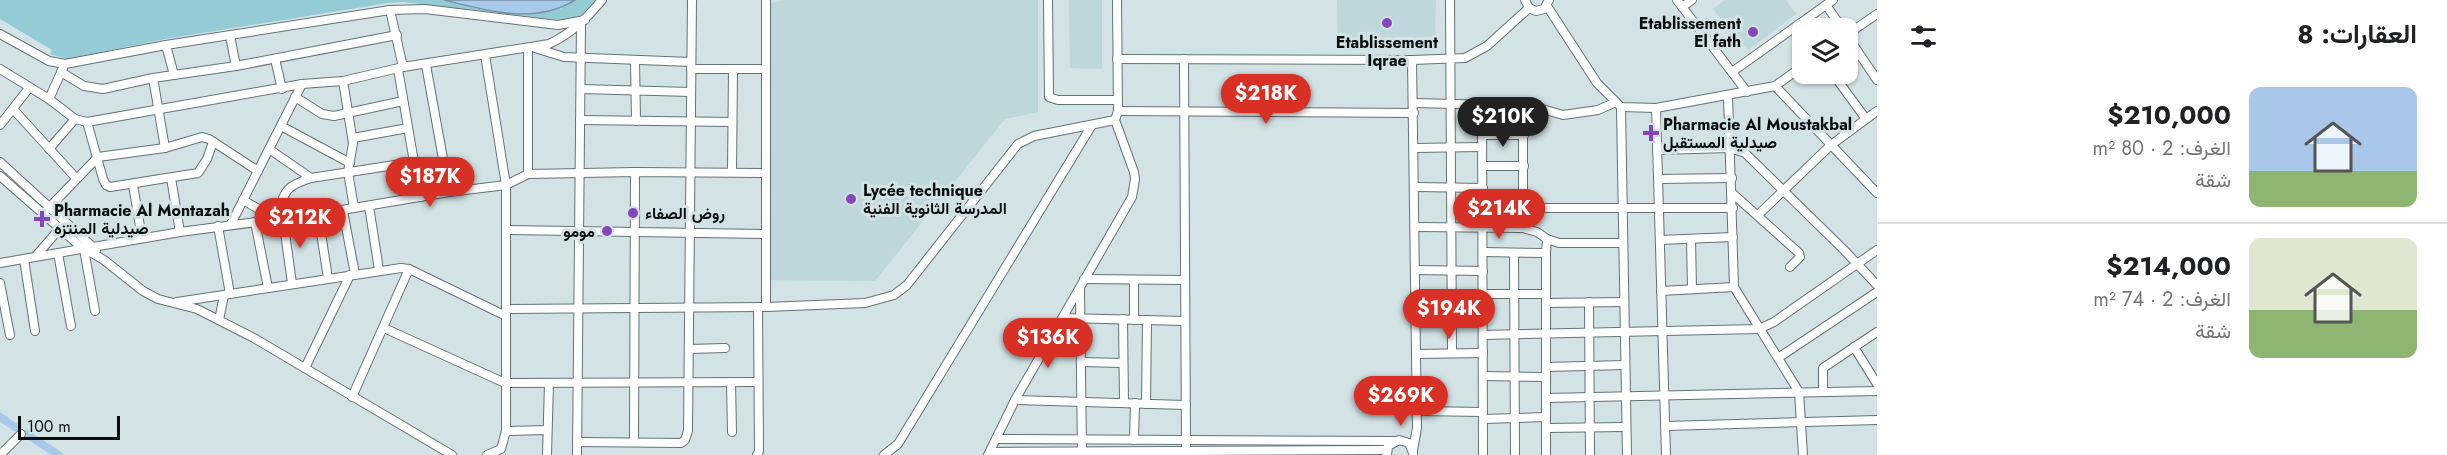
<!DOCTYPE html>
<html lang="ar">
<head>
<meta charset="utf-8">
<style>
	body { margin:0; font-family:Jost,Vazirmatn,sans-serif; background:#f6f6f6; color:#202124; direction:rtl; height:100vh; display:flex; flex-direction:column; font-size:22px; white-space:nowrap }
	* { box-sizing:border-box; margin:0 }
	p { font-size:20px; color:#757577 }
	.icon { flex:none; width:33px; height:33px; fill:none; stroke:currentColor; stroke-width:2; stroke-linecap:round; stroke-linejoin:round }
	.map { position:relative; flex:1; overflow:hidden; direction:ltr }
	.sheet { display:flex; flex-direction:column; background:#fff; width:570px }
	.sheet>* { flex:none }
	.buttons { position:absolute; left:1792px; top:18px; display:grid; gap:12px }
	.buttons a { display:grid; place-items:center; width:66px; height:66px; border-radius:12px; background:#fff; box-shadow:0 2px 4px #0004; font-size:30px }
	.scale { position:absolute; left:18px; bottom:15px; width:102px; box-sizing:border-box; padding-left:6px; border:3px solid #090e0f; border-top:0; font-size:16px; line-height:21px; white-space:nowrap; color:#090e0f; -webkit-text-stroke:4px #d2e2e5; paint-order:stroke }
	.price { position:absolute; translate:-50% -51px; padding:0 14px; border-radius:21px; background:#d93025; color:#fff; font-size:20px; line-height:39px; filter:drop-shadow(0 2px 3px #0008) }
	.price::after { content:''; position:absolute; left:50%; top:36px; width:18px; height:14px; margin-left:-9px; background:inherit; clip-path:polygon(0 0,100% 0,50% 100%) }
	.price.current { background:#222; color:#fff }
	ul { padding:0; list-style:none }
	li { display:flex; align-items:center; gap:18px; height:150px; padding:0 30px }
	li+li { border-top:2px solid #e0e0e0 }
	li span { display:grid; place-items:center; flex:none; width:168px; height:120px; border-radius:12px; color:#555 }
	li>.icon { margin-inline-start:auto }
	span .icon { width:72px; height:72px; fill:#fffc; stroke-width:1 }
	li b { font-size:26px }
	h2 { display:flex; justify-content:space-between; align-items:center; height:72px; padding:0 30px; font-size:26px }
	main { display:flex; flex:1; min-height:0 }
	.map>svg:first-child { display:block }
	.built { fill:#bdd7db }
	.green { fill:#95cbd4 }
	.water { fill:#a7c9ea; stroke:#7891a8; stroke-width:1.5 }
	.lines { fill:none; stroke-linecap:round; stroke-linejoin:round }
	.canal { stroke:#a7c9ea; stroke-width:8 }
	.minor-casing { stroke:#647375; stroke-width:10 }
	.minor { stroke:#fff; stroke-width:8 }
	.poi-dot { fill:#8546bb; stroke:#d2e2e5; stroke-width:2 }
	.labels { text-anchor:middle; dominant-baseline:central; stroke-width:6; stroke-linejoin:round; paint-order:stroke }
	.poi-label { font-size:16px; font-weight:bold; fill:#090e0f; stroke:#d2e2e5; text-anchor:start }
</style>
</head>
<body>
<main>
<section class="sheet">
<h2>العقارات: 8<svg class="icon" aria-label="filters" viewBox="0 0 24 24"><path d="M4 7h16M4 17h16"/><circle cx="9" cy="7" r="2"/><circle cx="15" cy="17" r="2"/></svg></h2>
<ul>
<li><span style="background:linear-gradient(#a9c7e8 70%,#8fb573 0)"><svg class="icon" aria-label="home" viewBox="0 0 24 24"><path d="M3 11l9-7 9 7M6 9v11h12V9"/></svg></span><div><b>$210,000</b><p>الغرف: 2 · 80 m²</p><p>شقة</p></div></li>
<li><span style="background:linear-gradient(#dfe7d0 60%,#8fb573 0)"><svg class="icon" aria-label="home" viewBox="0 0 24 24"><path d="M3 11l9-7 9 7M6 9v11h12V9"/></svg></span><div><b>$214,000</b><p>الغرف: 2 · 74 m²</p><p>شقة</p></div></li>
</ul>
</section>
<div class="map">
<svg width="1877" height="455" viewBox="0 0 1877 455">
	<rect width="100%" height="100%" fill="#d2e2e5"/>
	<!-- built -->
	<g class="built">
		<polygon points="786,0 1038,0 1038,112 1005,119 875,281 761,280 766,4"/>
		<polygon points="1069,0 1102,0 1102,69 1070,68"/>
		<polygon points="1337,0 1436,0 1435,47 1338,46"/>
		<polygon points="1725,0 1786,0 1796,14 1748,50 1713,9"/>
	</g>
	<!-- green -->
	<path class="green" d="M0,0H444L480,9L526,15L560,9L575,0H598C588,13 578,19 561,20L403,2L388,3L165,39L67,59L50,54L52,50L0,19Z"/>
	<!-- water -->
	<path class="water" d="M444,0H575C535,25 488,11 444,0Z"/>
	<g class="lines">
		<!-- canal -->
		<g class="canal">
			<polyline points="0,417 15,427"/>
			<polyline points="26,434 59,455"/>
		</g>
		<!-- minor casing -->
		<g class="minor-casing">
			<g id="minor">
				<polyline points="766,0 766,307"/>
				<polyline points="1048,0 1049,97 1058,100 1117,100"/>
				<polyline points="1450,0 1452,353"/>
				<polyline points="1525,0 1529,8 1536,11 1544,9 1549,0"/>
				<polyline points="1677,0 1747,92"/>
				<polyline points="1826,5 1842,28"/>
				<polyline points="1547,6 1597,83 1621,107 1656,108 1775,86 1803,66"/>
				<polyline points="1682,7 1692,0"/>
				<polyline points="390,10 403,67"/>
				<polyline points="0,34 49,61 65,64 166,45 390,10 425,9 558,25 585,20"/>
				<polyline points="1848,34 1877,14"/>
				<polyline points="230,36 236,66"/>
				<polyline points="1848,37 1877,80"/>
				<polyline points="166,45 174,75"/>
				<polyline points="535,48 564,57 691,62"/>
				<polyline points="485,55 506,185 506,431 501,449 487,455"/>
				<polyline points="275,59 282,89"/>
				<polyline points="1117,59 1412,60 1465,58 1487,46 1529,8"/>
				<polyline points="1184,59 1186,445"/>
				<polyline points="635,60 636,121"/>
				<polyline points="1412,60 1417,428 1413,450"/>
				<polyline points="426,65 449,192"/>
				<path d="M0,69L49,99L75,119L87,122L302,84L343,81L403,67L549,44C572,33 586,19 602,0"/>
				<polyline points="398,69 420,197"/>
				<polyline points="691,69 766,69"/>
				<polyline points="61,72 84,86 103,89 153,78 236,66 397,35"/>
				<polyline points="1732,72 1833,0"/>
				<polyline points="1833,74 1866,119"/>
				<polyline points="153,78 165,148"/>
				<polyline points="343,81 353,143 348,172 354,208"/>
				<polyline points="1775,86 1877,193"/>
				<polyline points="581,89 691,92"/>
				<polyline points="1728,96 1734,287 1799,392 1803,455"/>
				<polyline points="295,97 322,114 334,116 403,101"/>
				<polyline points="49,99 63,68"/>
				<polyline points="1414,103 1532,106 1563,115 1598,110 1616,102"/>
				<polyline points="1482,105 1483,455"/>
				<polyline points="1621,107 1627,455"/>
				<polyline points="1656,108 1666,455"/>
				<polyline points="13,109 76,178"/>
				<polyline points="1118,111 1414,113"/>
				<polyline points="580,120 732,122"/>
				<polyline points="87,122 103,179 106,185 110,187 198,173 207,159 213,142"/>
				<polyline points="0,125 29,88"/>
				<polyline points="281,126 350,163"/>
				<polyline points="1482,135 1524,135"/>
				<polyline points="353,138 408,128"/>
				<polyline points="1414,148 1482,147"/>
				<polyline points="49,149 75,119"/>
				<polyline points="269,149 311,178"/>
				<polyline points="1657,150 1731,148 1745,153 1844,250 1877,285"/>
				<polyline points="0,162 96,250"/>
				<polyline points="1483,166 1524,166"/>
				<polyline points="732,172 733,70"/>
				<polyline points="528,174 528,48"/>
				<polyline points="0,176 80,246 104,260 143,291 158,299 197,309 254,338 452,455"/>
				<polyline points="171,178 180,232"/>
				<polyline points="1658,179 1732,178"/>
				<polyline points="133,185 142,238"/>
				<polyline points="1415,187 1483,188"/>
				<polyline points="1732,193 1799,253 1800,257 1790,267"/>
				<polyline points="1483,197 1523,199"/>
				<polyline points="243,200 262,211 272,220"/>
				<polyline points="369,206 379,270"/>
				<polyline points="1523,208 1733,208"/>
				<polyline points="343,211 355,274"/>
				<polyline points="43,214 98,157 165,148 202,137 209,139 258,171"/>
				<polyline points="318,214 328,278"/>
				<polyline points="1759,214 1831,145 1877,111"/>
				<polyline points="283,219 292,283"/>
				<path d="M276,220C285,193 282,187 311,178L414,162"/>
				<polyline points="255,222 268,288"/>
				<polyline points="231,224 302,84"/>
				<polyline points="218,226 230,294"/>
				<polyline points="1415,227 1523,228 1523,106"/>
				<polyline points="1523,228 1537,232 1547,239"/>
				<polyline points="506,230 766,234"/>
				<polyline points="1691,239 1692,289"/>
				<polyline points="1660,240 1733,237"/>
				<polyline points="84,249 95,311"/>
				<polyline points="1483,252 1546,253 1547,239 1559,243 1623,243"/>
				<polyline points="58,253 71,326"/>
				<polyline points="1514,253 1515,455"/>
				<polyline points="35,257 61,227"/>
				<polyline points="24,259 35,331"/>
				<polyline points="0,263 180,232 318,214 449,192 506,185 528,174 635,172 766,173"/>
				<polyline points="1415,270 1483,271"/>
				<polyline points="1084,279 1185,280"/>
				<polyline points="1134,280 1134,320"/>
				<polyline points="0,283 10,335"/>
				<polyline points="1080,289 1082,455"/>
				<polyline points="1661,291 1734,287"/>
				<polyline points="1483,294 1546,294"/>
				<polyline points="177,302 401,268 409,269 506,316"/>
				<polyline points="1589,302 1590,455"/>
				<polyline points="1546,303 1624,302"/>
				<polyline points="506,309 766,307 865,303 894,295 907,285 1018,144 1034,136 1115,120"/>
				<polyline points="1416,311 1483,311"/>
				<polyline points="1063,318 1185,321"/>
				<polyline points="1123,319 1124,403"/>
				<polyline points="219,320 224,295"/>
				<polyline points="384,328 505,383 758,382"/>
				<polyline points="1483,335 1759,329 1774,322 1877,250"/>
				<polyline points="1854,347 1877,384"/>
				<polyline points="689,349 725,348"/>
				<polyline points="1416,354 1483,353"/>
				<polyline points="1778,358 1877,292"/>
				<polyline points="1081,362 1123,363"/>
				<polyline points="1546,367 1625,365"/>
				<polyline points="305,368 350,275"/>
				<polyline points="1483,376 1546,377"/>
				<polyline points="731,382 732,432"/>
				<polyline points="1823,392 1823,368 1877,332"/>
				<polyline points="352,397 409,269"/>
				<polyline points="1546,398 1877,391"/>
				<polyline points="1015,400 1186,405"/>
				<polyline points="1146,404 1147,320"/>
				<polyline points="1417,411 1483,412"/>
				<polyline points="1483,419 1546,417"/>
				<polyline points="1665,426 1877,420"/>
				<polyline points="1546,428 1626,427"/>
				<polyline points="506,431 547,430"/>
				<polyline points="996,439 1394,441"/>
				<polyline points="1134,440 1135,403"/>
				<polyline points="577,442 681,443 685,440 688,431 692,0"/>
				<polyline points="634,442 635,172"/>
				<polyline points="990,452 1387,450"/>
				<polyline points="0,455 21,434"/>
				<polyline points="547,455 549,383"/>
				<polyline points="577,455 581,24"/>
				<polyline points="757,455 759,451 758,307"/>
				<polyline points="884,455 898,444 1092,125"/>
				<polyline points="988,455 1015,400 1132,197 1135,179 1134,172 1115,120 1118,111 1117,0"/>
				<polyline points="1387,455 1388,446 1399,440 1409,443 1413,453"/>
				<polyline points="1546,455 1546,253"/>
			</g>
		</g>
		<!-- minor -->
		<use href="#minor" class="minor"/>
	</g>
	<!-- markers -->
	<g class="poi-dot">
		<circle cx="1387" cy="23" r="6"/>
		<circle cx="1753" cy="32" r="6"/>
		<path d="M1648 124h6v6h6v6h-6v6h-6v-6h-6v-6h6z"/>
		<circle cx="851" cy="199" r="6"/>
		<circle cx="633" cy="213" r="6"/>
		<path d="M39 210h6v6h6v6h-6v6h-6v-6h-6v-6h6z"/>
		<circle cx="607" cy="231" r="6"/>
	</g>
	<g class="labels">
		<!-- poi labels -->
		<g class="poi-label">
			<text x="1741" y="23" text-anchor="end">Etablissement<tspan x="1741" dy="18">El fath</tspan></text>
			<text x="1387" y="42" text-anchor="middle">Etablissement<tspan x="1387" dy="18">Iqrae</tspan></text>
			<text x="1663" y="124">Pharmacie Al Moustakbal<tspan x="1663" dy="18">صيدلية المستقبل</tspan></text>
			<text x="863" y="190">Lycée technique<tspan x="863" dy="18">المدرسة الثانوية الفنية</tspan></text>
			<text x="54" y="210">Pharmacie Al Montazah<tspan x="54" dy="18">صيدلية المنتزه</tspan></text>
			<text x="645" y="213">روض الصفاء</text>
			<text x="595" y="231" text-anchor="end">مومو</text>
		</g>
	</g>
</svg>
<div class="buttons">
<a><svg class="icon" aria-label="layers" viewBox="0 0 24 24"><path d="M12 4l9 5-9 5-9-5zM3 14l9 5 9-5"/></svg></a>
</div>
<div class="scale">100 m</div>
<b class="price" style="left:1266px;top:125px">$218K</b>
<b class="price current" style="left:1503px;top:148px">$210K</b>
<b class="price" style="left:430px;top:208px">$187K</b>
<b class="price" style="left:1499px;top:240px">$214K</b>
<b class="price" style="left:300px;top:249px">$212K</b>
<b class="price" style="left:1449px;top:340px">$194K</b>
<b class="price" style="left:1048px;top:369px">$136K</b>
<b class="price" style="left:1401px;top:427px">$269K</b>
</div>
</main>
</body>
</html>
